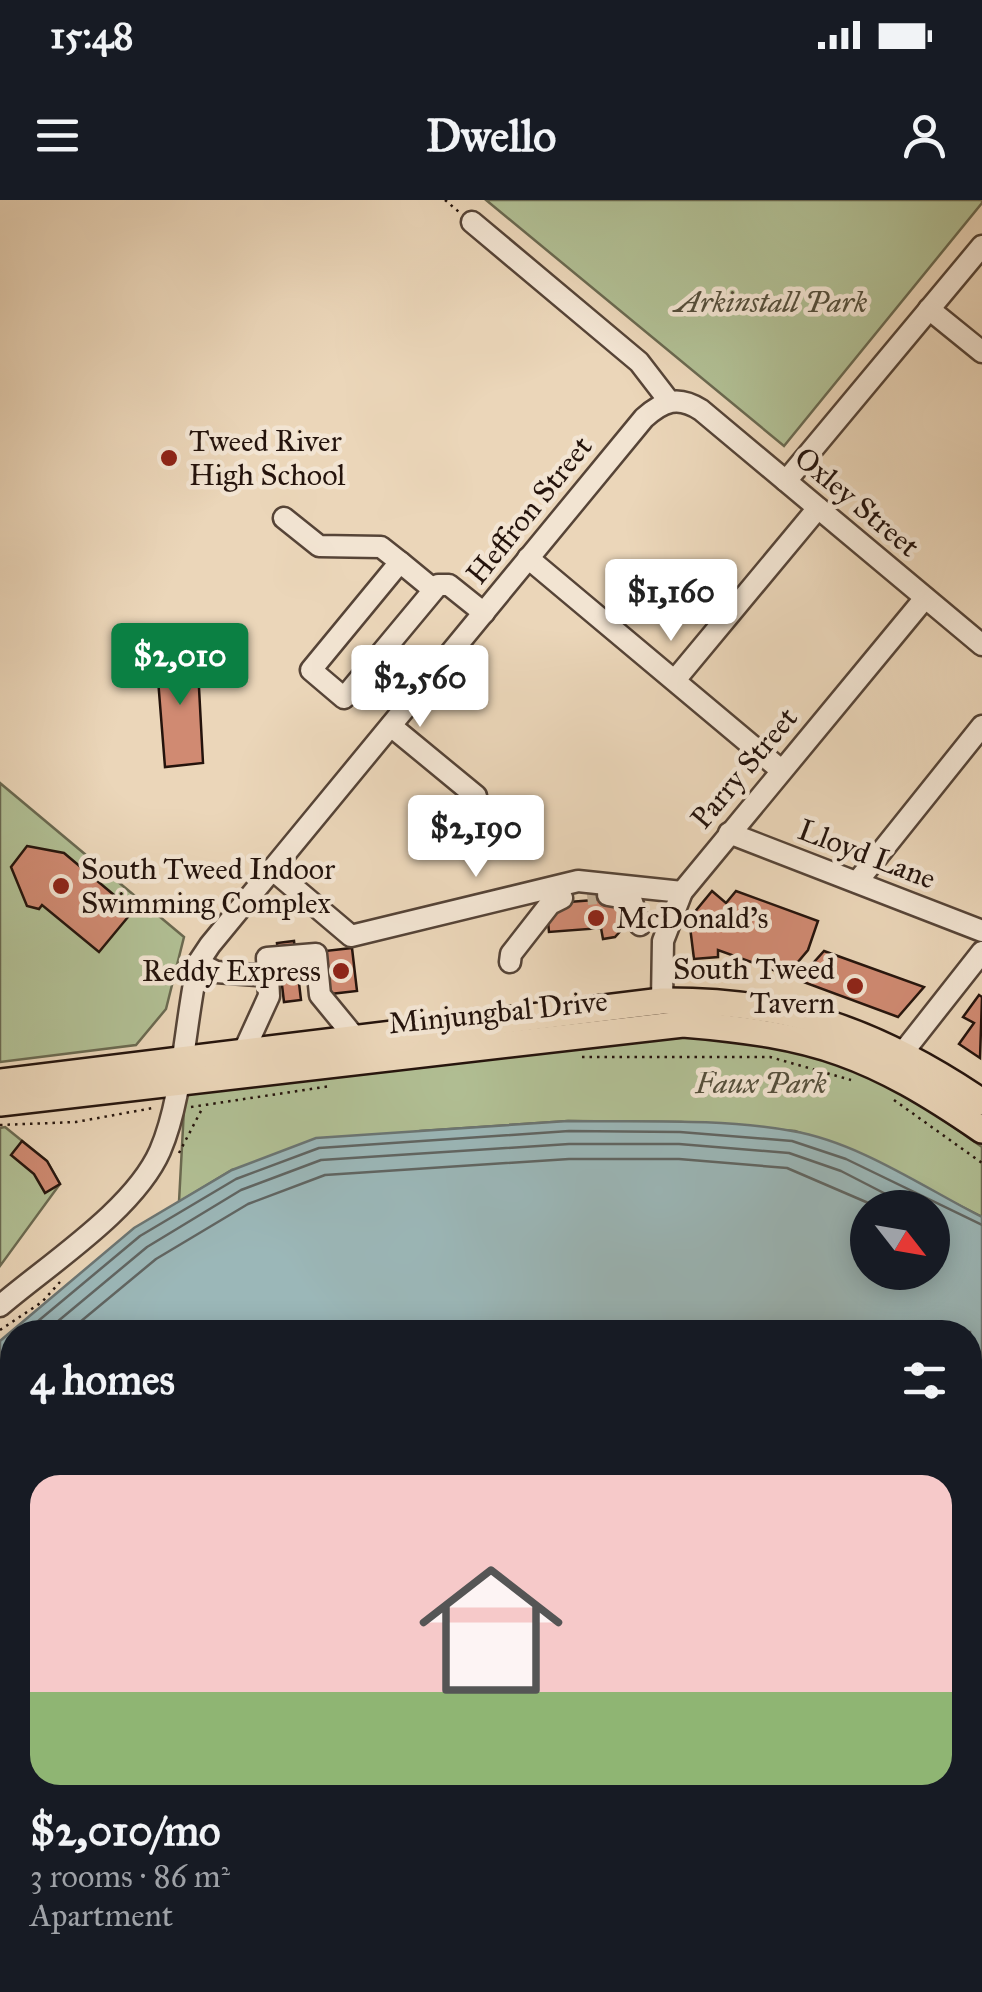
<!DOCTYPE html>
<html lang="en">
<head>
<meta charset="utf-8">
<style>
	body { margin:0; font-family:"IM FELL Great Primer",serif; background:#20242c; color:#f1f3f6; height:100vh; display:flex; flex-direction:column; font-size:38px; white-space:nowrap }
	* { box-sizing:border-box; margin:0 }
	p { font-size:32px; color:#9ea1a6 }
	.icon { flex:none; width:55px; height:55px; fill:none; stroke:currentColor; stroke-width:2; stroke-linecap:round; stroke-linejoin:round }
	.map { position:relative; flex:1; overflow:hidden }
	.side { position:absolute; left:0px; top:1120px; width:982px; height:672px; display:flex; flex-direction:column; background:#171b24; border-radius:40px 40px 0 0; box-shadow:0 5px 25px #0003 }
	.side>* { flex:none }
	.needle { width:65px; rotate:121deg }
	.fabs { position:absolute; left:850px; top:990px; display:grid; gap:20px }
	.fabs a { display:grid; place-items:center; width:100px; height:100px; border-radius:50%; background:#171b24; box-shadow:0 5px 25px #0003; font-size:50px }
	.price { position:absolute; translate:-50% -85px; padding:0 22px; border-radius:10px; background:#fff; color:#222; font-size:32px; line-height:65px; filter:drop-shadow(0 2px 5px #0008) }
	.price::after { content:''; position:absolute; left:50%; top:60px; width:30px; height:22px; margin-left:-15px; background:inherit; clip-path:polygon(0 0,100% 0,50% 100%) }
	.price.on { background:#0b8043; color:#fff }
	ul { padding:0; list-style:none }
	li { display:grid; align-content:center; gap:20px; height:530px; padding:0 30px }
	li span { display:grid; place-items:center; height:310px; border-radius:30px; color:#555 }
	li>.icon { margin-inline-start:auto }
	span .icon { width:180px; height:180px; fill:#fffc; stroke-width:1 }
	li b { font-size:42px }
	h2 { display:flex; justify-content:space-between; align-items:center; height:120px; padding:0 30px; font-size:42px }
	.status { display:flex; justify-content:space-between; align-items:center; height:70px; padding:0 50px; background:#171b24; direction:ltr }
	.status svg { height:28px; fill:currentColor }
	header { display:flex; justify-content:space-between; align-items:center; height:130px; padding:0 30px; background:#171b24; font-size:45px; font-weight:700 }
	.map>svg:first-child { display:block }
	.green { fill:#b1bf94; stroke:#6a6950; stroke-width:2.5 }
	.water { fill:#9bb7b8; stroke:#6b7573; stroke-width:2.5; fill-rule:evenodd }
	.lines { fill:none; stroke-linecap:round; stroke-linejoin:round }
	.shore { stroke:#606562; stroke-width:2.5 }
	.building { fill:#d08a72; stroke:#24130c; stroke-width:2.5 }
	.minor-tunnel { stroke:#c3af96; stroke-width:20; stroke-dasharray:20 10; stroke-linecap:butt }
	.minor-casing { stroke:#564437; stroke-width:25 }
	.major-casing { stroke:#24130c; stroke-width:30 }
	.path { stroke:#24130c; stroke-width:2.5; stroke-dasharray:2.5 5; stroke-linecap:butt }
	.minor { stroke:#f2e4d2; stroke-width:20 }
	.major { stroke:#ebd6b9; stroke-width:25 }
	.poi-dot { fill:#8f2418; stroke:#f2e4d2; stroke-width:4 }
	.labels { text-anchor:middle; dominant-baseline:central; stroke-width:9; stroke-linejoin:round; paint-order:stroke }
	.park-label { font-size:30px; font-style:italic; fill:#554f3c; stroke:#f2e4d2 }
	.poi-label { font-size:30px; fill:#24130c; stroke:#f2e4d2; text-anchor:start }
	.street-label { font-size:30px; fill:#24130c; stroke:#f2e4d2 }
</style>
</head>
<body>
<div class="status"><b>15:48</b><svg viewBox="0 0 49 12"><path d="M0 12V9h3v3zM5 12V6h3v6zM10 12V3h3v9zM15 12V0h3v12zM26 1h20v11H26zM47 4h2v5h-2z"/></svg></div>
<header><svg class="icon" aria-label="menu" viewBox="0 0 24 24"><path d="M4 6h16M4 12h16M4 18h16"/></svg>Dwello<svg class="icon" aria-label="person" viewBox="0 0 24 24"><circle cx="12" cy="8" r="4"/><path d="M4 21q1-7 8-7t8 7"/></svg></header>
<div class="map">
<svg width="982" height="1792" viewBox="0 0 982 1792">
	<rect width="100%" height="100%" fill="#ebd6b9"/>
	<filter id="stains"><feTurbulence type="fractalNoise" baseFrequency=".002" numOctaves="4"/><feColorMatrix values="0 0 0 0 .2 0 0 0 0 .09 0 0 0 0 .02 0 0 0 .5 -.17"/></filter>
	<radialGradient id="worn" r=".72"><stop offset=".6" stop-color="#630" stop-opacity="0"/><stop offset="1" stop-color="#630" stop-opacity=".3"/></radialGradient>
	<!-- green -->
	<g class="green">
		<polygon points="486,0 982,0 982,3 784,246"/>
		<polygon points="0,583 184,737 166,809 136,845 0,862"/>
		<polygon points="679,834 777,840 883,878 982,947 982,1017 849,950 795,931 681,922 568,921 420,931 232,970 179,1002 185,890"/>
		<polygon points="5,927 47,961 60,984 0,1066 0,928"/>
	</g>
	<!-- water -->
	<path class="water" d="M568,921C642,922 719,918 792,931C858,942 923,987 982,1017V1401L970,1405V1132H12V1579L0,1594V1141L134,1028L232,970L316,938ZM868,1008H932V1072H868Z"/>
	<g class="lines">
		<!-- shore -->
		<g class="shore">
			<polyline points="25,1132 140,1036 236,979 319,948 569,931 680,932 792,941 846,959 982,1025"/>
			<polyline points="45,1132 147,1047 241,990 321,960 569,944 679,944 789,953 841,971 913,1008"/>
			<polyline points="68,1132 156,1059 248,1004 325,975 569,959 679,959 787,968 880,1008"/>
		</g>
	</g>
	<!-- building -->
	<g class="building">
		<polygon points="197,450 203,563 165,567 156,454"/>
		<polygon points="27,646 64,653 133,711 99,752 42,705 39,709 27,706 11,667"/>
		<polygon points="712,691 726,703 736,691 818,721 808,750 787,775 718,750 718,757 694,759 689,719"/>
		<polygon points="620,698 634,716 615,737 603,739 601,728 549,732 548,721 556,703"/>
		<polygon points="294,741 301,800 284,802 277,743"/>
		<polygon points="352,748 357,791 330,794 325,751"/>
		<polygon points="824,751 924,787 898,817 798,780"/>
		<polygon points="979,795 982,797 980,858 959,844 974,823 963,817"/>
		<polygon points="22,941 47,961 60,984 45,993 34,974 11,955"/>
	</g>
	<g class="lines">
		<!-- minor-tunnel -->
		<polyline class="minor-tunnel" points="587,695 596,694"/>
		<!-- minor casing -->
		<g class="minor-casing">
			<g id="minor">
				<polyline points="472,22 639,162 669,201"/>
				<polyline points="929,109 982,152"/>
				<polyline points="786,281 982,46"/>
				<polyline points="284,318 319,346 381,347 400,362"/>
				<polyline points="528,358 781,570"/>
				<polyline points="434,390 400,362 311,470 344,498 438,385 449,385 484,413"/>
				<polyline points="675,480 818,308"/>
				<polyline points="391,526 476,596"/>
				<polyline points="729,633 982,731"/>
				<polyline points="273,670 351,736 578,681 682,692"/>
				<polyline points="857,682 982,526"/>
				<polyline points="608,695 631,699 640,725"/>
				<polyline points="510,762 511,754 550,704 562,698"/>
				<polyline points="198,763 216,772 268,776"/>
				<polyline points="662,801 663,741 682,692 925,398"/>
				<polyline points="243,853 269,796 267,758 316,754 320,795 357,840"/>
				<polyline points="893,865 982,752"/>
				<path d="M0,1106C49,1064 134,1010 160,951C183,898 185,821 198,763L210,745L644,218C663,201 678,195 701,210L982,445"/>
			</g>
		</g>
		<!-- major casing -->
		<g class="major-casing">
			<g id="major">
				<path d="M0,882L662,801C790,800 877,831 982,902"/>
				<path d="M0,903L683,824C817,835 871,854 982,930"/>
			</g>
		</g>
		<!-- path -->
		<g class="path">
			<polyline points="445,0 459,12"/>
			<polyline points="582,857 770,857 851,880"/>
			<polyline points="894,900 982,963"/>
			<polyline points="191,907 331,886"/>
			<polyline points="0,925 76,922 153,908"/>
			<polyline points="179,953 203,907"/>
			<polyline points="0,1130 42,1102 60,1082"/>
		</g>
		<!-- minor -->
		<use href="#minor" class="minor"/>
		<!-- major -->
		<use href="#major" class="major"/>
	</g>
	<!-- markers -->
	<g class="poi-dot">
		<circle cx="169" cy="258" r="10"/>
		<circle cx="61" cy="686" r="10"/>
		<circle cx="596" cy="718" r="10"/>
		<circle cx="341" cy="771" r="10"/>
		<circle cx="855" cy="786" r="10"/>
	</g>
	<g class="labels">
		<!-- park labels -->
		<g class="park-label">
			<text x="771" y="102">Arkinstall Park</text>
			<text x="761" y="883">Faux Park</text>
		</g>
		<!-- poi labels -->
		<g class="poi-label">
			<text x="189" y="241">Tweed River<tspan x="189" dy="34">High School</tspan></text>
			<text x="81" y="669">South Tweed Indoor<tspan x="81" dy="34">Swimming Complex</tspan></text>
			<text x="616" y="718">McDonald's</text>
			<text x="835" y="769" text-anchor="end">South Tweed<tspan x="835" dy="34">Tavern</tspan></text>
			<text x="321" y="771" text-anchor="end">Reddy Express</text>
		</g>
		<!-- street labels -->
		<g class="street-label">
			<text transform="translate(857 302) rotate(40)">Oxley Street</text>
			<text transform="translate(529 310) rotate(-51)">Heffron Street</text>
			<text transform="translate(744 568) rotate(-50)">Parry Street</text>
			<text transform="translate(867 654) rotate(21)">Lloyd Lane</text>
			<text transform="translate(498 812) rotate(-6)">Minjungbal Drive</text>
		</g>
	</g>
	<rect width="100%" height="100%" filter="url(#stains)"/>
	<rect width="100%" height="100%" fill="url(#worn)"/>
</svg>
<div class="fabs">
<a><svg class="needle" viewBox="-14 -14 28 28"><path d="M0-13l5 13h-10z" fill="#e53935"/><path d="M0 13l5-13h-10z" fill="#9ea1a6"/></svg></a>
</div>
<b class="price" style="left:671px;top:444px">$1,160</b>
<b class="price on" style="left:180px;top:508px">$2,010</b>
<b class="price" style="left:420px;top:530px">$2,560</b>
<b class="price" style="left:476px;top:680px">$2,190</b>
<section class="side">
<h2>4 homes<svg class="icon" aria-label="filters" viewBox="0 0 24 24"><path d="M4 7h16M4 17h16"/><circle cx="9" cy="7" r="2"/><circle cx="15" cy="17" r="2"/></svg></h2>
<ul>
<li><span style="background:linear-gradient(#f6c9c9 70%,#8fb573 0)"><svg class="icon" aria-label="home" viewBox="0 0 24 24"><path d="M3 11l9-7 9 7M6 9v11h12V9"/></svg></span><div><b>$2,010/mo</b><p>3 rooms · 86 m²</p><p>Apartment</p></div></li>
</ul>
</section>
</div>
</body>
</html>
